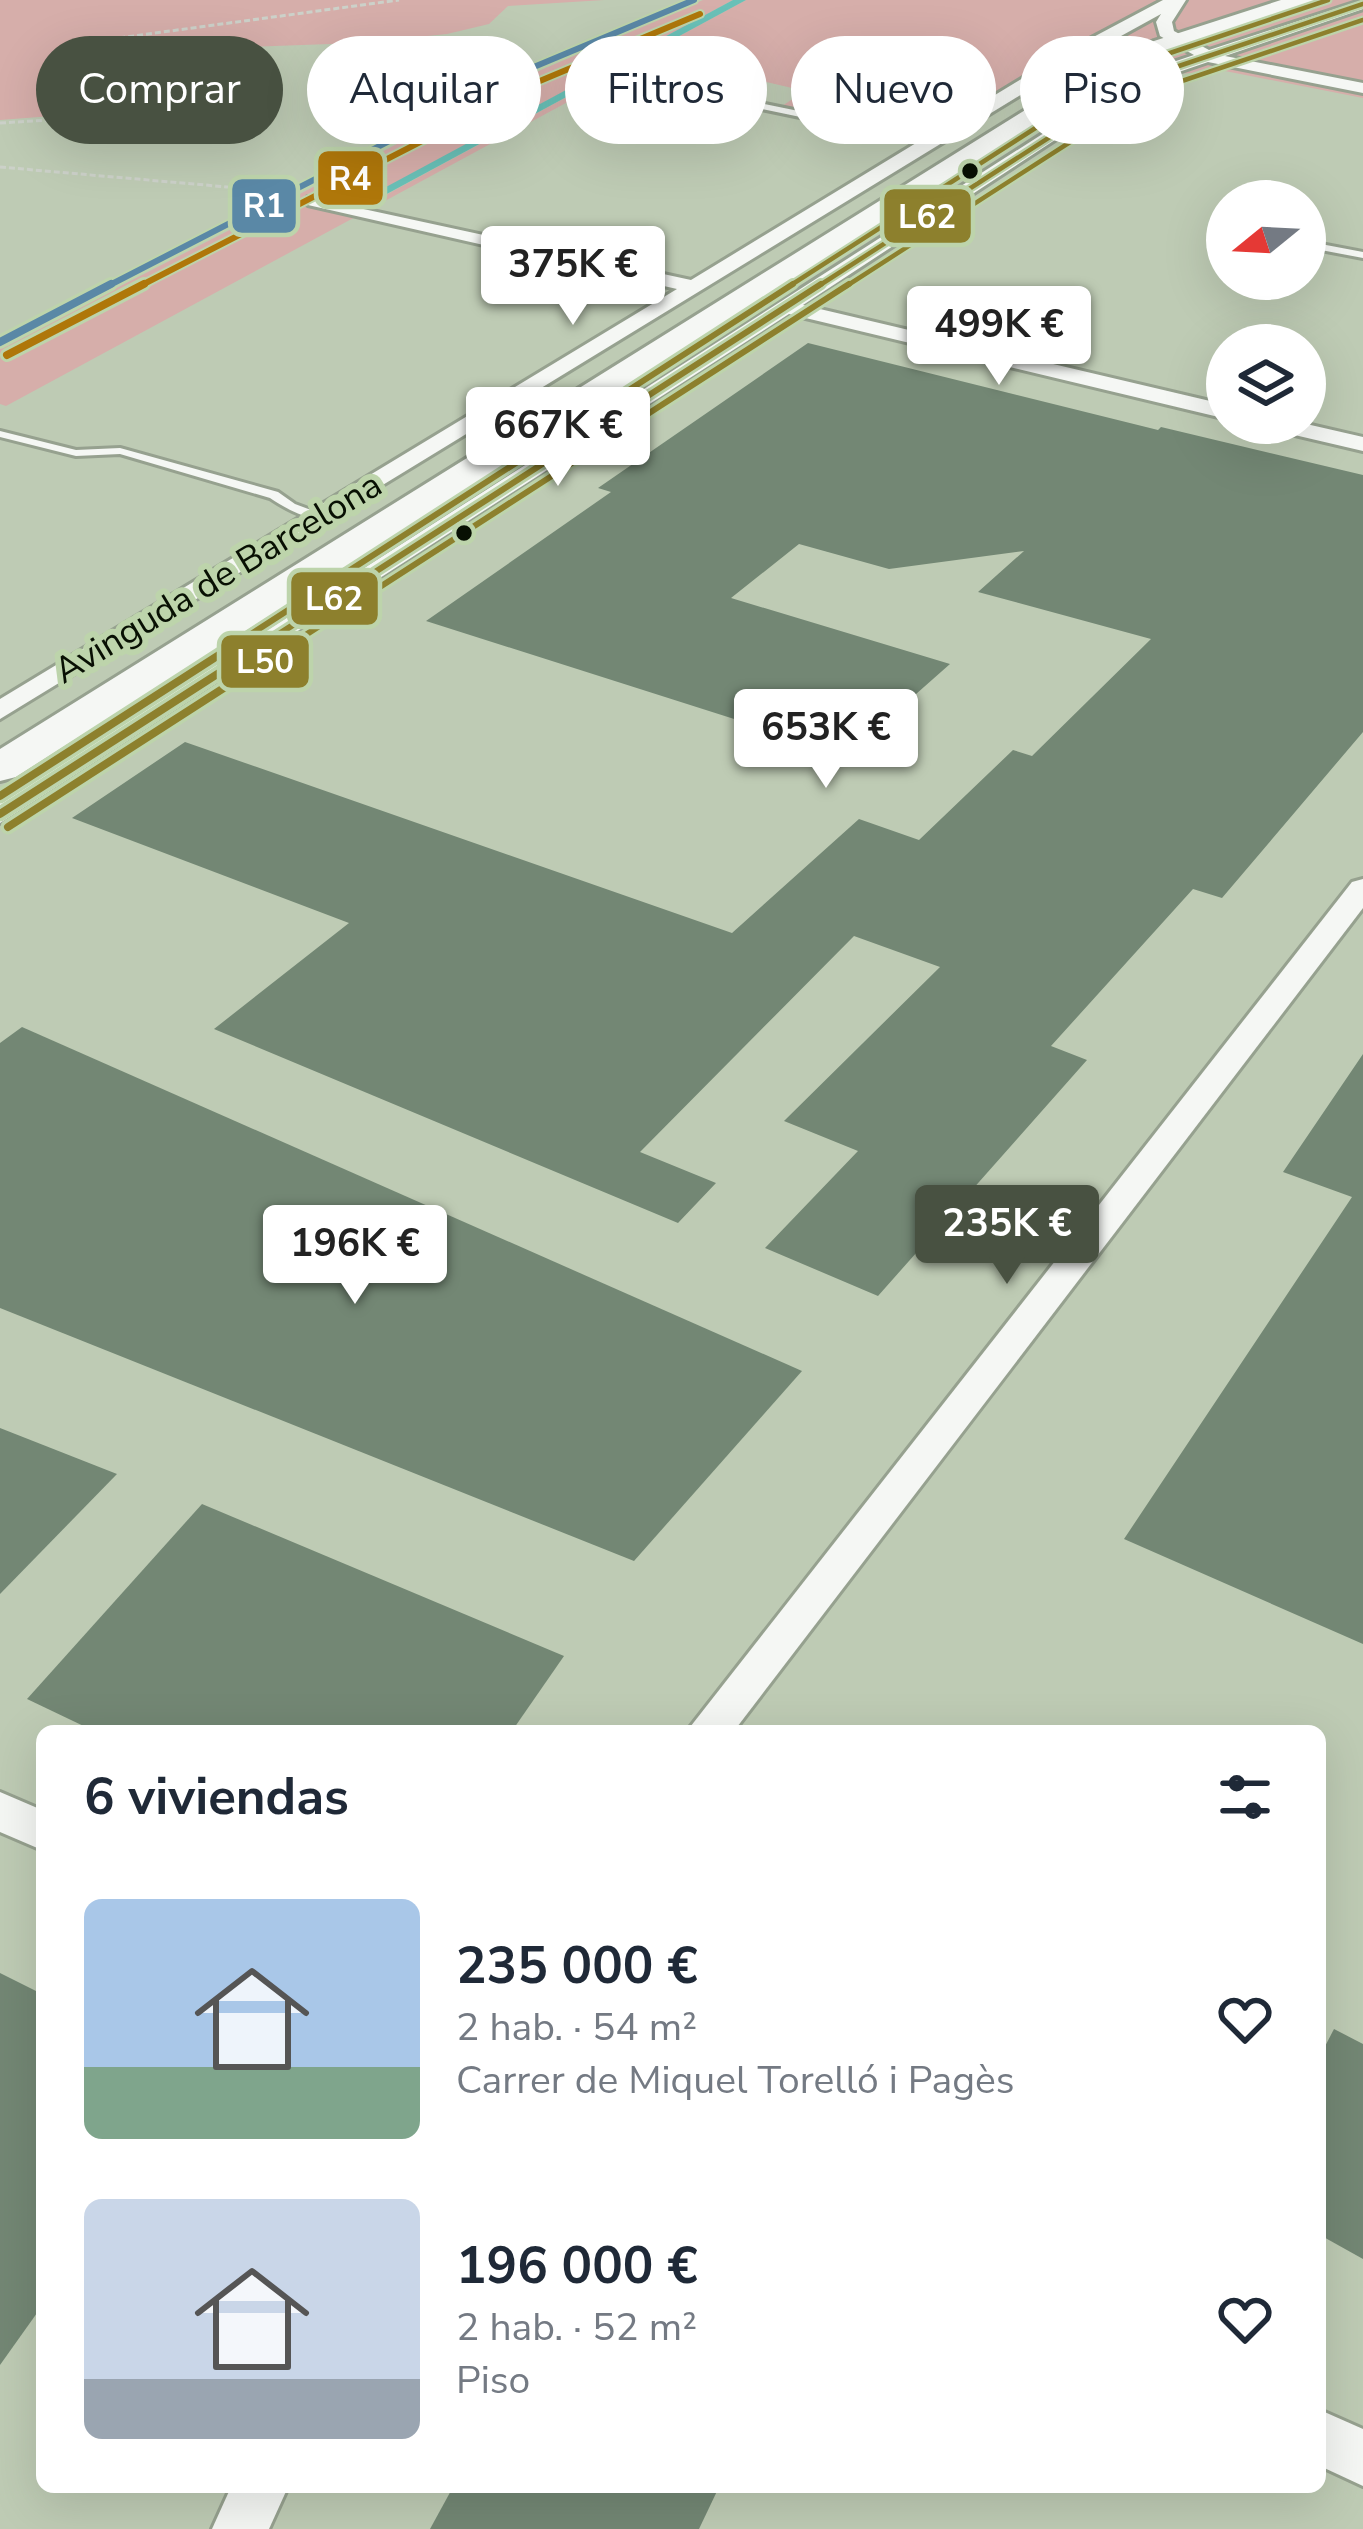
<!DOCTYPE html>
<html lang="es">
<head>
<meta charset="utf-8">
<style>
	body { margin:0; font-family:"Nunito Sans",sans-serif; background:#f6f6f7; color:#1f2937; height:100vh; display:flex; flex-direction:column; font-size:45px; white-space:nowrap }
	* { box-sizing:border-box; margin:0 }
	p { font-size:39px; color:#747a83 }
	.icon { flex:none; width:66px; height:66px; fill:none; stroke:currentColor; stroke-width:2; stroke-linecap:round; stroke-linejoin:round }
	.map { position:relative; flex:1; overflow:hidden }
	.details { position:absolute; left:36px; top:1725px; width:1290px; height:768px; display:flex; flex-direction:column; background:#fff; border-radius:18px; box-shadow:0 12px 48px #0002 }
	.details>* { flex:none }
	.hud { position:absolute; left:36px; top:36px; width:1293px; height:108px; display:flex; gap:24px }
	.needle { width:78px; rotate:252deg }
	.buttons { position:absolute; left:1206px; top:180px; display:grid; gap:24px }
	.buttons a { display:grid; place-items:center; width:120px; height:120px; border-radius:50%; background:#fff; box-shadow:0 12px 48px #0002; font-size:60px }
	.price { position:absolute; translate:-50% -102px; padding:0 27px; border-radius:12px; background:#fff; color:#222; font-size:39px; line-height:78px; filter:drop-shadow(0 3px 6px #0008) }
	.price::after { content:''; position:absolute; left:50%; top:72px; width:36px; height:27px; margin-left:-18px; background:inherit; clip-path:polygon(0 0,100% 0,50% 100%) }
	.price.current { background:#485141; color:#fff }
	ul { padding:0; list-style:none }
	li { display:flex; align-items:center; gap:36px; height:300px; padding:0 48px }
	li span { display:grid; place-items:center; flex:none; width:336px; height:240px; border-radius:18px; color:#555 }
	li>.icon { margin-inline-start:auto }
	span .icon { width:144px; height:144px; fill:#fffc; stroke-width:1 }
	li b { font-size:51px }
	h2 { display:flex; justify-content:space-between; align-items:center; height:144px; padding:0 48px; font-size:51px }
	.chip { padding:0 42px; border-radius:54px; background:#fff; box-shadow:0 12px 48px #0002; font-size:42px; line-height:108px }
	.chip.current { background:#485141; color:#fff }
	.map>svg:first-child { display:block }
	.green { fill:#d6aeaa }
	.water { fill:#69c0b7 }
	.building { fill:#738774 }
	.lines { fill:none; stroke-linecap:round; stroke-linejoin:round }
	.lane-casing { stroke:#96a18f; stroke-width:6 }
	.street-casing { stroke:#96a18f; stroke-width:6 }
	.primary-casing { stroke:#96a18f; stroke-width:6 }
	.path { stroke:#ccd1c9; stroke-width:3; stroke-dasharray:6 3; stroke-linecap:butt }
	.lane { fill:#f5f7f4; fill-rule:evenodd }
	.street { fill:#f5f7f4; fill-rule:evenodd }
	.primary { fill:#f5f7f4; fill-rule:evenodd }
	.bus-1-far2-casing { stroke:#bdd4ab; stroke-width:9 }
	.bus-1-far1-casing { stroke:#bdd4ab; stroke-width:12 }
	.bus-1-casing { stroke:#bdd4ab; stroke-width:15 }
	.bus-2-far2-casing { stroke:#bdd4ab; stroke-width:9 }
	.bus-2-far1-casing { stroke:#bdd4ab; stroke-width:12 }
	.bus-2-casing { stroke:#bdd4ab; stroke-width:15 }
	.bus-3-far2-casing { stroke:#bdd4ab; stroke-width:9 }
	.bus-3-far1-casing { stroke:#bdd4ab; stroke-width:12 }
	.bus-3-casing { stroke:#bdd4ab; stroke-width:15 }
	.bus-1-far2 { stroke:#8d802d; stroke-width:4.5 }
	.bus-1-far1 { stroke:#8d802d; stroke-width:6 }
	.bus-1 { stroke:#8d802d; stroke-width:8 }
	.bus-2-far2 { stroke:#8d802d; stroke-width:4.5 }
	.bus-2-far1 { stroke:#8d802d; stroke-width:6 }
	.bus-2 { stroke:#8d802d; stroke-width:8 }
	.bus-3-far2 { stroke:#8d802d; stroke-width:4.5 }
	.bus-3-far1 { stroke:#8d802d; stroke-width:6 }
	.bus-3 { stroke:#8d802d; stroke-width:8 }
	.rail-1-far1-casing { stroke:#bdd4ab; stroke-width:10 }
	.rail-1-casing { stroke:#bdd4ab; stroke-width:14 }
	.rail-2-far1-casing { stroke:#bdd4ab; stroke-width:10 }
	.rail-2-casing { stroke:#bdd4ab; stroke-width:14 }
	.rail-1-far1 { stroke:#5a88a6; stroke-width:6 }
	.rail-1 { stroke:#5a88a6; stroke-width:8 }
	.rail-2-far1 { stroke:#af770a; stroke-width:6 }
	.rail-2 { stroke:#af770a; stroke-width:8 }
	.bus-dot { fill:#081003; stroke:#bdd4ab; stroke-width:4.5 }
	.labels { text-anchor:middle; dominant-baseline:central; stroke-width:12; stroke-linejoin:round; paint-order:stroke }
	.far-street-label { font-size:36px; fill:#081003; stroke:#bdd4ab }
	.line-badge { stroke:#bdd4ab; stroke-width:4.5 }
	.badge-label { font-size:33px; text-anchor:middle; font-weight:bold; fill:#fff }
</style>
</head>
<body>
<div class="map">
<svg width="1363" height="2529" viewBox="0 0 1363 2529">
	<rect width="100%" height="100%" fill="#becbb4"/>
	<!-- green -->
	<g class="green">
		<polygon points="0,0 604,0 508,6 489,24 447,34 357,43 160,50 144,53 135,63 202,85 221,103 0,120"/>
		<polygon points="703,0 733,0 362,201 371,203 746,0 1363,0 1363,98 1225,71 1174,74 1070,47 931,135 782,106 805,91 732,74 685,99 601,84 6,406 0,404 0,348 541,70"/>
	</g>
	<!-- water -->
	<polygon class="water" points="733,0 746,0 370,203 360,201"/>
	<!-- building -->
	<g class="building">
		<polygon points="808,343 1158,430 1161,427 1363,475 1363,732 1222,898 1193,889 1051,1046 1087,1060 878,1296 765,1248 858,1151 784,1121 940,967 854,936 640,1152 716,1183 678,1223 214,1029 349,923 72,818 185,742 732,933 859,819 919,840 1013,750 1032,756 1151,639 978,592 1024,551 889,569 799,544 731,598 950,664 847,755 426,621 611,492 598,488"/>
		<polygon points="22,1027 802,1371 634,1561 0,1308 0,1043"/>
		<polygon points="1363,1054 1363,1644 1124,1539 1352,1197 1283,1172"/>
		<polygon points="0,1428 117,1474 0,1594"/>
		<polygon points="202,1504 564,1656 512,1731 94,1731 27,1699"/>
		<polygon points="0,1973 42,1994 42,2306 0,2365"/>
		<polygon points="1334,2029 1363,2044 1363,2259 1320,2235 1320,2056"/>
		<polygon points="453,2487 719,2487 699,2529 430,2529"/>
	</g>
	<g class="lines">
		<!-- lane casing -->
		<g class="lane-casing">
			<g id="lane">
				<polygon points="721,95 935,139 940,142 935,145 718,100"/>
				<polygon points="1305,241 1363,252 1363,258 1305,247"/>
				<path d="M0,431L76,450L120,448L278,492L295,504L327,516C310,523 285,508 270,498L120,454L76,456L0,437Z"/>
			</g>
		</g>
		<!-- street casing -->
		<g class="street-casing">
			<g id="street">
				<polygon points="1163,0 1186,0 1172,22 1174,31 1209,50 1363,0 1363,9 1225,56 1363,83 1363,93 1208,62 1173,74 1093,115 803,305 1227,405 1227,419 789,314 0,823 0,801 1058,124 1059,118 1161,66 1194,55 1160,36 1156,22 1161,14 1081,58 0,719 0,699 677,289 308,205 308,197 691,280 1069,50"/>
				<polygon points="1262,423 1302,423 1363,437 1363,451 1265,428"/>
				<polygon points="1363,879 1363,908 734,1731 687,1731 1352,882"/>
				<polygon points="0,1792 42,1810 42,1850 0,1832"/>
				<polygon points="1320,2410 1363,2429 1363,2486 1320,2466"/>
				<polygon points="231,2487 288,2487 269,2529 212,2529"/>
			</g>
		</g>
		<!-- primary casing -->
		<g class="primary-casing">
			<polygon id="primary" points="1281,0 1319,0 1315,5 1172,53 1087,96 16,777 0,781 0,749 1067,84 1154,41"/>
		</g>
		<!-- path -->
		<g class="path">
			<polyline points="0,123 247,108 262,92 112,52 106,44 111,39 399,0"/>
			<polyline points="0,167 239,188"/>
		</g>
		<!-- lane -->
		<use href="#lane" class="lane"/>
		<!-- street -->
		<use href="#street" class="street"/>
		<!-- primary -->
		<use href="#primary" class="primary"/>
		<!-- bus-1-far2 casing -->
		<g class="bus-1-far2-casing">
			<polyline id="bus-1-far2" points="817,287 1084,115 1167,70 1363,4"/>
		</g>
		<!-- bus-1-far1 casing -->
		<g class="bus-1-far1-casing">
			<polyline id="bus-1-far1" points="245,656 821,284"/>
		</g>
		<!-- bus-1 casing -->
		<g class="bus-1-casing">
			<polyline id="bus-1" points="0,814 250,653"/>
		</g>
		<!-- bus-2-far2 casing -->
		<g class="bus-2-far2-casing">
			<polyline id="bus-2-far2" points="845,287 1092,128 1173,84 1363,20"/>
		</g>
		<!-- bus-2-far1 casing -->
		<g class="bus-2-far1-casing">
			<polyline id="bus-2-far1" points="273,656 849,284"/>
		</g>
		<!-- bus-2 casing -->
		<g class="bus-2-casing">
			<polyline id="bus-2" points="8,827 278,653"/>
		</g>
		<!-- bus-3-far2 casing -->
		<g class="bus-3-far2-casing">
			<polyline id="bus-3-far2" points="788,287 1076,102 1161,56 1328,0"/>
		</g>
		<!-- bus-3-far1 casing -->
		<g class="bus-3-far1-casing">
			<polyline id="bus-3-far1" points="217,656 793,284"/>
		</g>
		<!-- bus-3 casing -->
		<g class="bus-3-casing">
			<polyline id="bus-3" points="0,796 222,653"/>
		</g>
		<!-- bus-1-far2 -->
		<use href="#bus-1-far2" class="bus-1-far2"/>
		<!-- bus-1-far1 -->
		<use href="#bus-1-far1" class="bus-1-far1"/>
		<!-- bus-1 -->
		<use href="#bus-1" class="bus-1"/>
		<!-- bus-2-far2 -->
		<use href="#bus-2-far2" class="bus-2-far2"/>
		<!-- bus-2-far1 -->
		<use href="#bus-2-far1" class="bus-2-far1"/>
		<!-- bus-2 -->
		<use href="#bus-2" class="bus-2"/>
		<!-- bus-3-far2 -->
		<use href="#bus-3-far2" class="bus-3-far2"/>
		<!-- bus-3-far1 -->
		<use href="#bus-3-far1" class="bus-3-far1"/>
		<!-- bus-3 -->
		<use href="#bus-3" class="bus-3"/>
		<!-- rail-1-far1 casing -->
		<g class="rail-1-far1-casing">
			<polyline id="rail-1-far1" points="106,287 529,69 694,0"/>
		</g>
		<!-- rail-1 casing -->
		<g class="rail-1-casing">
			<polyline id="rail-1" points="0,342 111,284"/>
		</g>
		<!-- rail-2-far1 casing -->
		<g class="rail-2-far1-casing">
			<polyline id="rail-2-far1" points="138,287 535,83 700,14"/>
		</g>
		<!-- rail-2 casing -->
		<g class="rail-2-casing">
			<polyline id="rail-2" points="7,355 144,284"/>
		</g>
		<!-- rail-1-far1 -->
		<use href="#rail-1-far1" class="rail-1-far1"/>
		<!-- rail-1 -->
		<use href="#rail-1" class="rail-1"/>
		<!-- rail-2-far1 -->
		<use href="#rail-2-far1" class="rail-2-far1"/>
		<!-- rail-2 -->
		<use href="#rail-2" class="rail-2"/>
	</g>
	<!-- markers -->
	<g class="bus-dot">
		<circle cx="970" cy="171" r="10"/>
		<circle cx="464" cy="533" r="10"/>
	</g>
	<g class="labels">
		<!-- far-street labels -->
		<g class="far-street-label">
			<text transform="translate(218 578) rotate(-31)">Avinguda de Barcelona</text>
		</g>
	</g>
	<g class="line-badge">
		<rect x="316" y="149" width="69" height="58" rx="12" fill="#af770a"/>
		<rect x="230" y="177" width="68" height="58" rx="12" fill="#5a88a6"/>
		<rect x="882" y="187" width="91" height="58" rx="12" fill="#8d802d"/>
		<rect x="289" y="570" width="91" height="57" rx="12" fill="#8d802d"/>
		<rect x="219" y="633" width="92" height="57" rx="12" fill="#8d802d"/>
	</g>
	<g class="badge-label">
		<text x="350" y="190">R4</text>
		<text x="264" y="217">R1</text>
		<text x="927" y="228">L62</text>
		<text x="334" y="610">L62</text>
		<text x="265" y="673">L50</text>
	</g>
</svg>
<div class="buttons">
<a><svg class="needle" viewBox="-14 -14 28 28"><path d="M0-13l5 13h-10z" fill="#e53935"/><path d="M0 13l5-13h-10z" fill="#747a83"/></svg></a>
<a><svg class="icon" aria-label="layers" viewBox="0 0 24 24"><path d="M12 4l9 5-9 5-9-5zM3 14l9 5 9-5"/></svg></a>
</div>
<b class="price" style="left:573px;top:328px">375K €</b>
<b class="price" style="left:999px;top:388px">499K €</b>
<b class="price" style="left:558px;top:489px">667K €</b>
<b class="price" style="left:826px;top:791px">653K €</b>
<b class="price current" style="left:1007px;top:1287px">235K €</b>
<b class="price" style="left:355px;top:1307px">196K €</b>
<div class="hud">
<a class="chip current">Comprar</a>
<a class="chip">Alquilar</a>
<a class="chip">Filtros</a>
<a class="chip">Nuevo</a>
<a class="chip">Piso</a>
</div>
<section class="details">
<h2>6 viviendas<svg class="icon" aria-label="filters" viewBox="0 0 24 24"><path d="M4 7h16M4 17h16"/><circle cx="9" cy="7" r="2"/><circle cx="15" cy="17" r="2"/></svg></h2>
<ul>
<li><span style="background:linear-gradient(#a9c7e8 70%,#7fa58c 0)"><svg class="icon" aria-label="home" viewBox="0 0 24 24"><path d="M3 11l9-7 9 7M6 9v11h12V9"/></svg></span><div><b>235 000 €</b><p>2 hab. · 54 m²</p><p>Carrer de Miquel Torelló i Pagès</p></div><svg class="icon" aria-label="heart" viewBox="0 0 24 24"><path d="M12 20l-8-8c-3-5 5-10 8-4 3-6 11-1 8 4z"/></svg></li>
<li><span style="background:linear-gradient(#c9d6e8 75%,#9aa5b1 0)"><svg class="icon" aria-label="home" viewBox="0 0 24 24"><path d="M3 11l9-7 9 7M6 9v11h12V9"/></svg></span><div><b>196 000 €</b><p>2 hab. · 52 m²</p><p>Piso</p></div><svg class="icon" aria-label="heart" viewBox="0 0 24 24"><path d="M12 20l-8-8c-3-5 5-10 8-4 3-6 11-1 8 4z"/></svg></li>
</ul>
</section>
</div>
</body>
</html>
